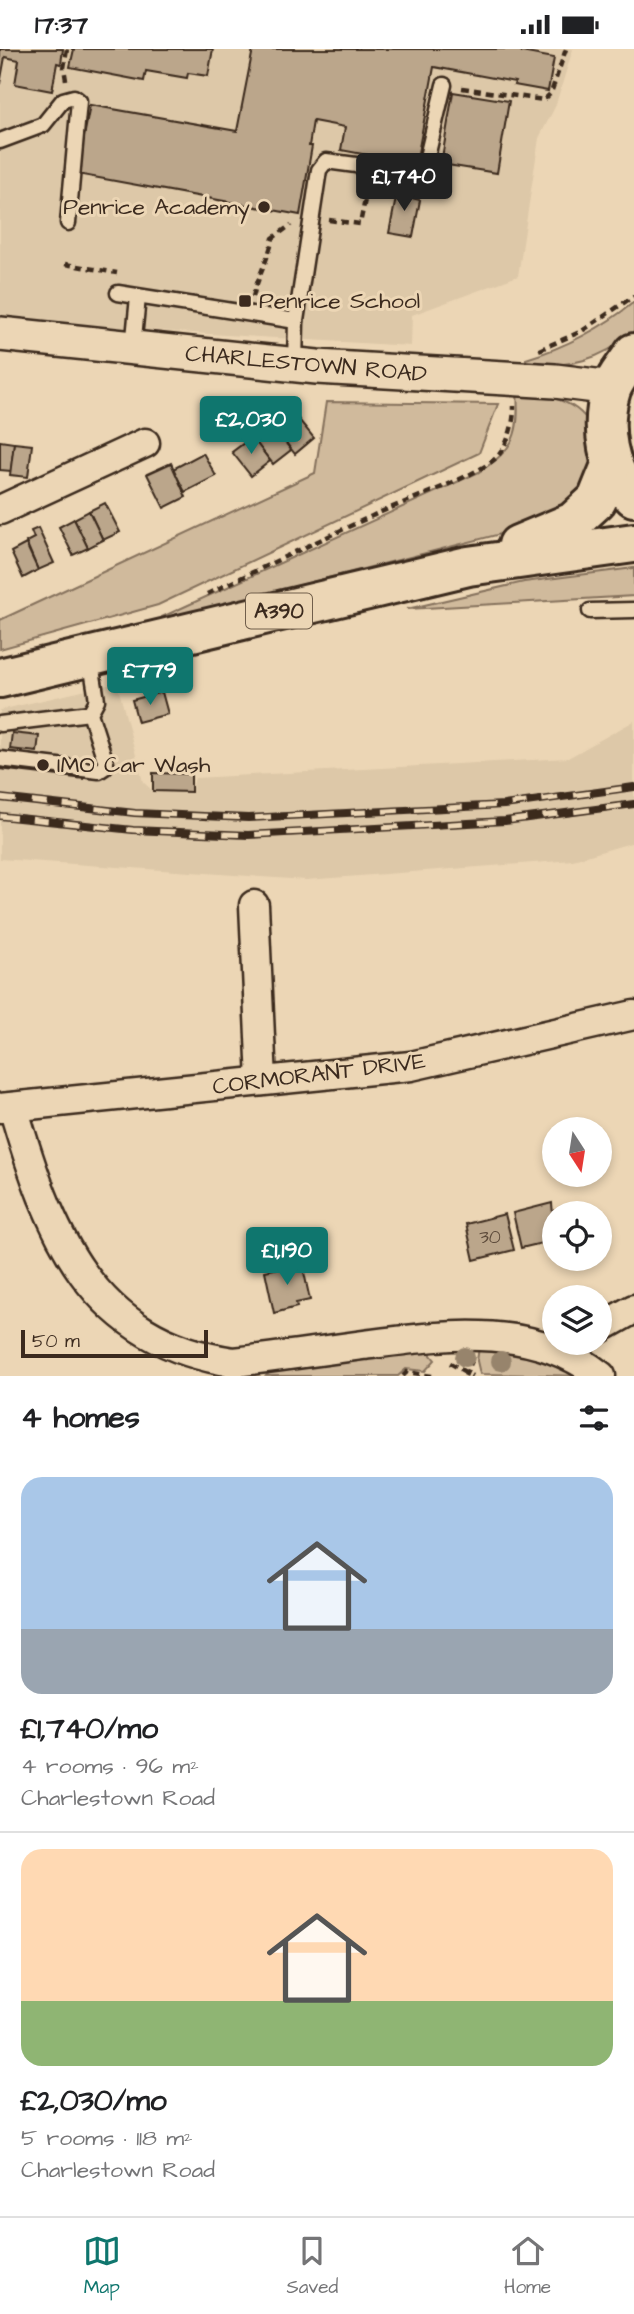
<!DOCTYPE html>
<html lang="en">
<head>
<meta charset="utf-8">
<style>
	body { margin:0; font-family:"Architects Daughter",sans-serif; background:#f2f2f2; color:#202124; height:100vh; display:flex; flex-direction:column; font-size:26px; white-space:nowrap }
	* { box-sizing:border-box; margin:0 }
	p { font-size:23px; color:#757577 }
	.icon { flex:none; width:38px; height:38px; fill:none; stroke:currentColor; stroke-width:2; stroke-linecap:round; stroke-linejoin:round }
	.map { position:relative; height:1327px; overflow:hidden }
	.panel { display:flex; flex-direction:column; background:#fff; flex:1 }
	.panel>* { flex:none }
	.needle { width:46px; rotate:168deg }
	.controls { position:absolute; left:542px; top:1068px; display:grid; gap:14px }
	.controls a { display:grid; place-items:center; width:70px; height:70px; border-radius:50%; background:#fff; box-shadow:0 4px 10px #0003; font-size:35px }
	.scale { position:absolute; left:21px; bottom:18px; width:187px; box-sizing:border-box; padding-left:7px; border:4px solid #3b2a1e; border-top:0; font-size:19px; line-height:24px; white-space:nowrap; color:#3b2a1e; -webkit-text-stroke:5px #ecd6b5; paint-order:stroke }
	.price { position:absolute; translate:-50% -60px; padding:0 16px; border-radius:7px; background:#0f766e; color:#fff; font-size:23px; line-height:46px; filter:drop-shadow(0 2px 4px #0008) }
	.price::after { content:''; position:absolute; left:50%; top:42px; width:21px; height:16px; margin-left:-10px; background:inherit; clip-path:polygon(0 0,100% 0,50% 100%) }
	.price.on { background:#222; color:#fff }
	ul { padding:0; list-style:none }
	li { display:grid; align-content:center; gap:14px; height:371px; padding:0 21px }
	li+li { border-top:2px solid #e0e0e0 }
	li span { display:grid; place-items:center; height:217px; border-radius:21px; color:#555 }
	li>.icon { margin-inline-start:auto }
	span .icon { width:126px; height:126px; fill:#fffc; stroke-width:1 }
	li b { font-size:30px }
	h2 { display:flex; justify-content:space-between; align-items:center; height:84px; padding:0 21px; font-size:30px }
	.status { display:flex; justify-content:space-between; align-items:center; height:49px; padding:0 35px; background:#fff; direction:ltr }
	.status svg { height:19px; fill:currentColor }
	.dock { display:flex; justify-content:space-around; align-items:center; height:98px; border-top:2px solid #e0e0e0; background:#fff; font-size:19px; color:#757577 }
	.dock a { display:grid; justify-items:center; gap:4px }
	.dock .on { color:#0f766e }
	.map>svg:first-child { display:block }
	.built { fill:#ddc8a8 }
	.green { fill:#d0ba9c; stroke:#86725d; stroke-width:2 }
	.building { fill:#bba68b; stroke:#3b2a1e; stroke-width:2 }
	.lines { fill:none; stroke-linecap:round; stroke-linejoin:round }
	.service-casing { stroke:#3b2a1e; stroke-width:19 }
	.minor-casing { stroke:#3b2a1e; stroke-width:33 }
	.tertiary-casing { stroke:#3b2a1e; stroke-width:38 }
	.trunk-casing { stroke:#3b2a1e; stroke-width:44 }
	.path { stroke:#3b2a1e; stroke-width:4.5; stroke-dasharray:7 5; stroke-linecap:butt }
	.service { stroke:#ecd6b5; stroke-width:14 }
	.minor { stroke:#ecd6b5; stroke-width:28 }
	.tertiary { stroke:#ecd6b5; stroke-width:33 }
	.trunk { stroke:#ecd6b5; stroke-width:38 }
	.rail-casing { stroke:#3b2a1e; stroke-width:8 }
	.rail { stroke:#ecd6b5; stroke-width:5; stroke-dasharray:16; stroke-linecap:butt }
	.tree { fill:#97846c }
	.poi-dot { fill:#3b2a1e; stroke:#ecd6b5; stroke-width:2.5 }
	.labels { text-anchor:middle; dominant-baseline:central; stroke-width:6; stroke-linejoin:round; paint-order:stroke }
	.number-label { font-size:19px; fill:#5b4939 }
	.shield { fill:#ecd6b5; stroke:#705e4b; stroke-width:2 }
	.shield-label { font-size:21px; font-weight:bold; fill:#3b2a1e }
	.poi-label { font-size:23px; fill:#3b2a1e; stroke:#ecd6b5; text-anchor:start }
	.street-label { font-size:23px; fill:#3b2a1e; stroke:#ecd6b5 }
</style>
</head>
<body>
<div class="status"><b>17:37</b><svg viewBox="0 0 49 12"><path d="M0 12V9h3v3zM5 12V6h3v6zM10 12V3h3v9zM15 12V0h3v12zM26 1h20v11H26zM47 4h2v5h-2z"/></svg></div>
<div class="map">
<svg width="634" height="1327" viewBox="0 0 634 1327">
	<rect width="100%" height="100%" fill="#ecd6b5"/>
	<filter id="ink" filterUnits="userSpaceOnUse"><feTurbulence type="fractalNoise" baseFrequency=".0143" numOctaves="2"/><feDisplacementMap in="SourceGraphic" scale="14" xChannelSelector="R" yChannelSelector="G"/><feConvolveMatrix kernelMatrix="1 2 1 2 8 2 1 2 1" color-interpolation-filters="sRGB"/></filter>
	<g filter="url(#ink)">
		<!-- built -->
		<g class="built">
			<polygon points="0,0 573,0 555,58 539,89 518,227 412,266 411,297 109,279 0,266"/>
			<polygon points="117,634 143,733 153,742 191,743 195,729 568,709 634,672 634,793 573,811 306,831 0,810 0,661"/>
		</g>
		<!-- green -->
		<g class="green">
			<path d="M634,253V283C599,313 570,317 526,317V310C566,298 602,279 634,253Z"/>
			<path d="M517,343C562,346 606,361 591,416C588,429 585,440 575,450C565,460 551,467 540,475L162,571V568L479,423C515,400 520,385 517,343Z"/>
			<polygon points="326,353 498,355 479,404 158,556 0,600 0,571 315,424"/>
			<polygon points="634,519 634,547 407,560 524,533"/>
			<polygon points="508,1297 588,1327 480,1325 477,1312 479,1298"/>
			<polygon points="430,1298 431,1306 435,1311 425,1322 406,1320 398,1327 266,1327 271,1321"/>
		</g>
		<!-- building -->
		<g class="building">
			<polygon points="0,0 63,0 61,15 57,14 52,42 15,35 19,11 5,8 0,35"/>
			<polygon points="71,0 213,0 208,27 188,24 187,29 146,22 144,32 70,18 74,0"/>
			<polygon points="253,0 521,0 521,3 554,9 548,42 514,36 515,33 434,18 416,115 341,101 345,78 313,72 309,97 312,97 300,166 77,125 90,56 237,82"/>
			<polygon points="453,43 509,52 497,124 441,115"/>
			<polygon points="399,134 409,135 407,148 420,151 413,188 389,184"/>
			<polygon points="295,366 314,389 295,405 276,381"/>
			<polygon points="274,379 291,401 273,415 255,393"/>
			<polygon points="252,388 270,412 251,427 232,403"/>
			<polygon points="0,392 14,394 11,422 0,421"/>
			<polygon points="14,394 32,396 28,428 10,426"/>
			<polygon points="203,404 216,427 185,443 173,420"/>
			<polygon points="171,414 186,448 164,459 147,425"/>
			<polygon points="105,454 120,483 103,491 89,462"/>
			<polygon points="89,462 103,491 88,499 74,470"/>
			<polygon points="74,470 88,499 73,506 59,478"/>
			<polygon points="38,479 54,514 38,521 26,493 34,489 31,482"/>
			<polygon points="26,495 38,521 23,529 11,503"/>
			<polygon points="162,643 168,665 138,673 132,651"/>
			<polygon points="12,684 39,687 37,703 10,700"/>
			<polygon points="0,702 86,713 84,730 0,720"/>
			<polygon points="153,724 191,725 191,743 153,742"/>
			<polygon points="552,1154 555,1191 521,1199 513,1164"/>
			<polygon points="505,1165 514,1201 474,1211 466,1175"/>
			<polygon points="302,1214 310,1251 296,1254 297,1258 274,1264 265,1222"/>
		</g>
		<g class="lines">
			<!-- service casing -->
			<g class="service-casing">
				<g id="service">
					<polyline points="0,92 43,76 63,51 74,48 79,52 68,174"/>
					<polyline points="118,244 296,272"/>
					<polyline points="133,299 138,248"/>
					<polyline points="295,315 296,272 319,121 326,112 423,125 444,36"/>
					<polyline points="590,562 634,561"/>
					<polyline points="0,675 90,664"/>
					<polyline points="0,710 99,722 105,718 106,714 90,664 97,651 90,608"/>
				</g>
			</g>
			<!-- minor casing -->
			<g class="minor-casing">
				<g id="minor">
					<polyline points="0,461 145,394"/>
					<polyline points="254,856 262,1032"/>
					<path d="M13,1058C49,1182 90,1293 234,1313C277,1308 320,1302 363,1296C444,1286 531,1272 601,1327"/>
					<polyline points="0,1059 411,1017 634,966"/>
					<polyline points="600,1279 634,1260"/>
				</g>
			</g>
			<!-- tertiary casing -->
			<g class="tertiary-casing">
				<polyline id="tertiary" points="0,285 317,318 555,332 612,339"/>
			</g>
			<!-- trunk casing -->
			<g class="trunk-casing">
				<g id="trunk">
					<path d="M634,304C627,316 615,329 611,341C600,376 606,423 634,448"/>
					<polyline points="518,496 573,473 597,451 612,414"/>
					<polyline points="0,629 468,517 634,494"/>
				</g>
			</g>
			<!-- path -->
			<g class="path">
				<polyline points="66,31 64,19 67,0"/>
				<polyline points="462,39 544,51 551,44 566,0"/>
				<polyline points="329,171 360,175 368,136"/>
				<polyline points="65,215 117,224"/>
				<path d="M253,248C258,227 268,211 273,189L291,176"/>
				<polyline points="539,301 582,282 634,247"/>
				<path d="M207,545C262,519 317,492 372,467C401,453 480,427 498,407C509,393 514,374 514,357"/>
				<polyline points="450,1314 472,1327"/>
				<polyline points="403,1327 407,1323 432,1327"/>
				<polyline points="465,1327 472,1312"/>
			</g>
			<!-- service -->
			<use href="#service" class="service"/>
			<!-- minor -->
			<use href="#minor" class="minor"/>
			<!-- tertiary -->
			<use href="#tertiary" class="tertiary"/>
			<!-- trunk -->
			<use href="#trunk" class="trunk"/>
			<!-- rail casing -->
			<g class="rail-casing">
				<g id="rail">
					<polyline points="0,749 135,764 248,769 504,756 634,738"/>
					<polyline points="0,767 133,781 248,786 505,772 634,755"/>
				</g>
			</g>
			<!-- rail -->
			<use href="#rail" class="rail"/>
		</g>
		<!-- trees -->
		<g class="tree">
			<circle cx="465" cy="1308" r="10"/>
			<circle cx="501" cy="1312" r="10"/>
		</g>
	</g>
	<!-- markers -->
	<g class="poi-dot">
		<circle cx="264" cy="158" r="7"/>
		<rect x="238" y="245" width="14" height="14" rx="3.5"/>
		<circle cx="43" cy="716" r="7"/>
	</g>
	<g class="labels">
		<!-- number labels -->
		<g class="number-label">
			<text x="490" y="1188">30</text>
		</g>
		<!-- shield labels -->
		<rect class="shield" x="246" y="544.5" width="66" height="35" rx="5"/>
		<g class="shield-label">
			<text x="279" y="562">A390</text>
		</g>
		<!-- poi labels -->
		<g class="poi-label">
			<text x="250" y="158" text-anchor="end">Penrice Academy</text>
			<text x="259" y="252">Penrice School</text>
			<text x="57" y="716">IMO Car Wash</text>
		</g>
		<!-- street labels -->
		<g class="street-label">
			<text transform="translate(306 315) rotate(5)">CHARLESTOWN ROAD</text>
			<text transform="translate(319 1025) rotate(-7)">CORMORANT DRIVE</text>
		</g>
	</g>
</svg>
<div class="controls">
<a><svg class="needle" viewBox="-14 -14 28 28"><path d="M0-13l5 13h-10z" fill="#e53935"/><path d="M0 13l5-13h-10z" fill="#757577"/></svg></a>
<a><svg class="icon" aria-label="locate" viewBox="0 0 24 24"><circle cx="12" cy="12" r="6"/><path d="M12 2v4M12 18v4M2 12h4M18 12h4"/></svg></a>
<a><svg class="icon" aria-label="layers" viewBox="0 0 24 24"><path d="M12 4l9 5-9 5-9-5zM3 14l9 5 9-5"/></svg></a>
</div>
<div class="scale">50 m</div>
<b class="price on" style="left:404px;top:164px">£1,740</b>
<b class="price" style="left:251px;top:407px">£2,030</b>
<b class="price" style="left:150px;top:658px">£779</b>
<b class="price" style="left:287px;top:1238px">£1,190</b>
</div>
<section class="panel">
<h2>4 homes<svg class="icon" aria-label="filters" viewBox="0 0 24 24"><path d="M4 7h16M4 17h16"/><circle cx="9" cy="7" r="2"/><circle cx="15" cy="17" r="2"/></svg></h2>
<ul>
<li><span style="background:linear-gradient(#a9c7e8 70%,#9aa5b1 0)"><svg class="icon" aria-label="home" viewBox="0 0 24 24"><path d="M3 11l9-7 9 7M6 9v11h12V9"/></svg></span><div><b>£1,740/mo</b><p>4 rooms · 96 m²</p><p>Charlestown Road</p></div></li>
<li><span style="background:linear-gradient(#ffd9b3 70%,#8fb573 0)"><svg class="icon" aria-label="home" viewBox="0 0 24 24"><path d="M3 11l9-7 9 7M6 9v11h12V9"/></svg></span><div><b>£2,030/mo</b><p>5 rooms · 118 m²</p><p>Charlestown Road</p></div></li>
</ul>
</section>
<nav class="dock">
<a class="on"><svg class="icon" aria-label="map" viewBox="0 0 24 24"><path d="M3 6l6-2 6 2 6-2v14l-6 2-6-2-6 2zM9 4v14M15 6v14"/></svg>Map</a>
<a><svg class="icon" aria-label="saved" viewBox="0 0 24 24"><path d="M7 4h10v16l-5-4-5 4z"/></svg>Saved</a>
<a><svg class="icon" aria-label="home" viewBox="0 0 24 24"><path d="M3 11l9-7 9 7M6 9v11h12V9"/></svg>Home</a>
</nav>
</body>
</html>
